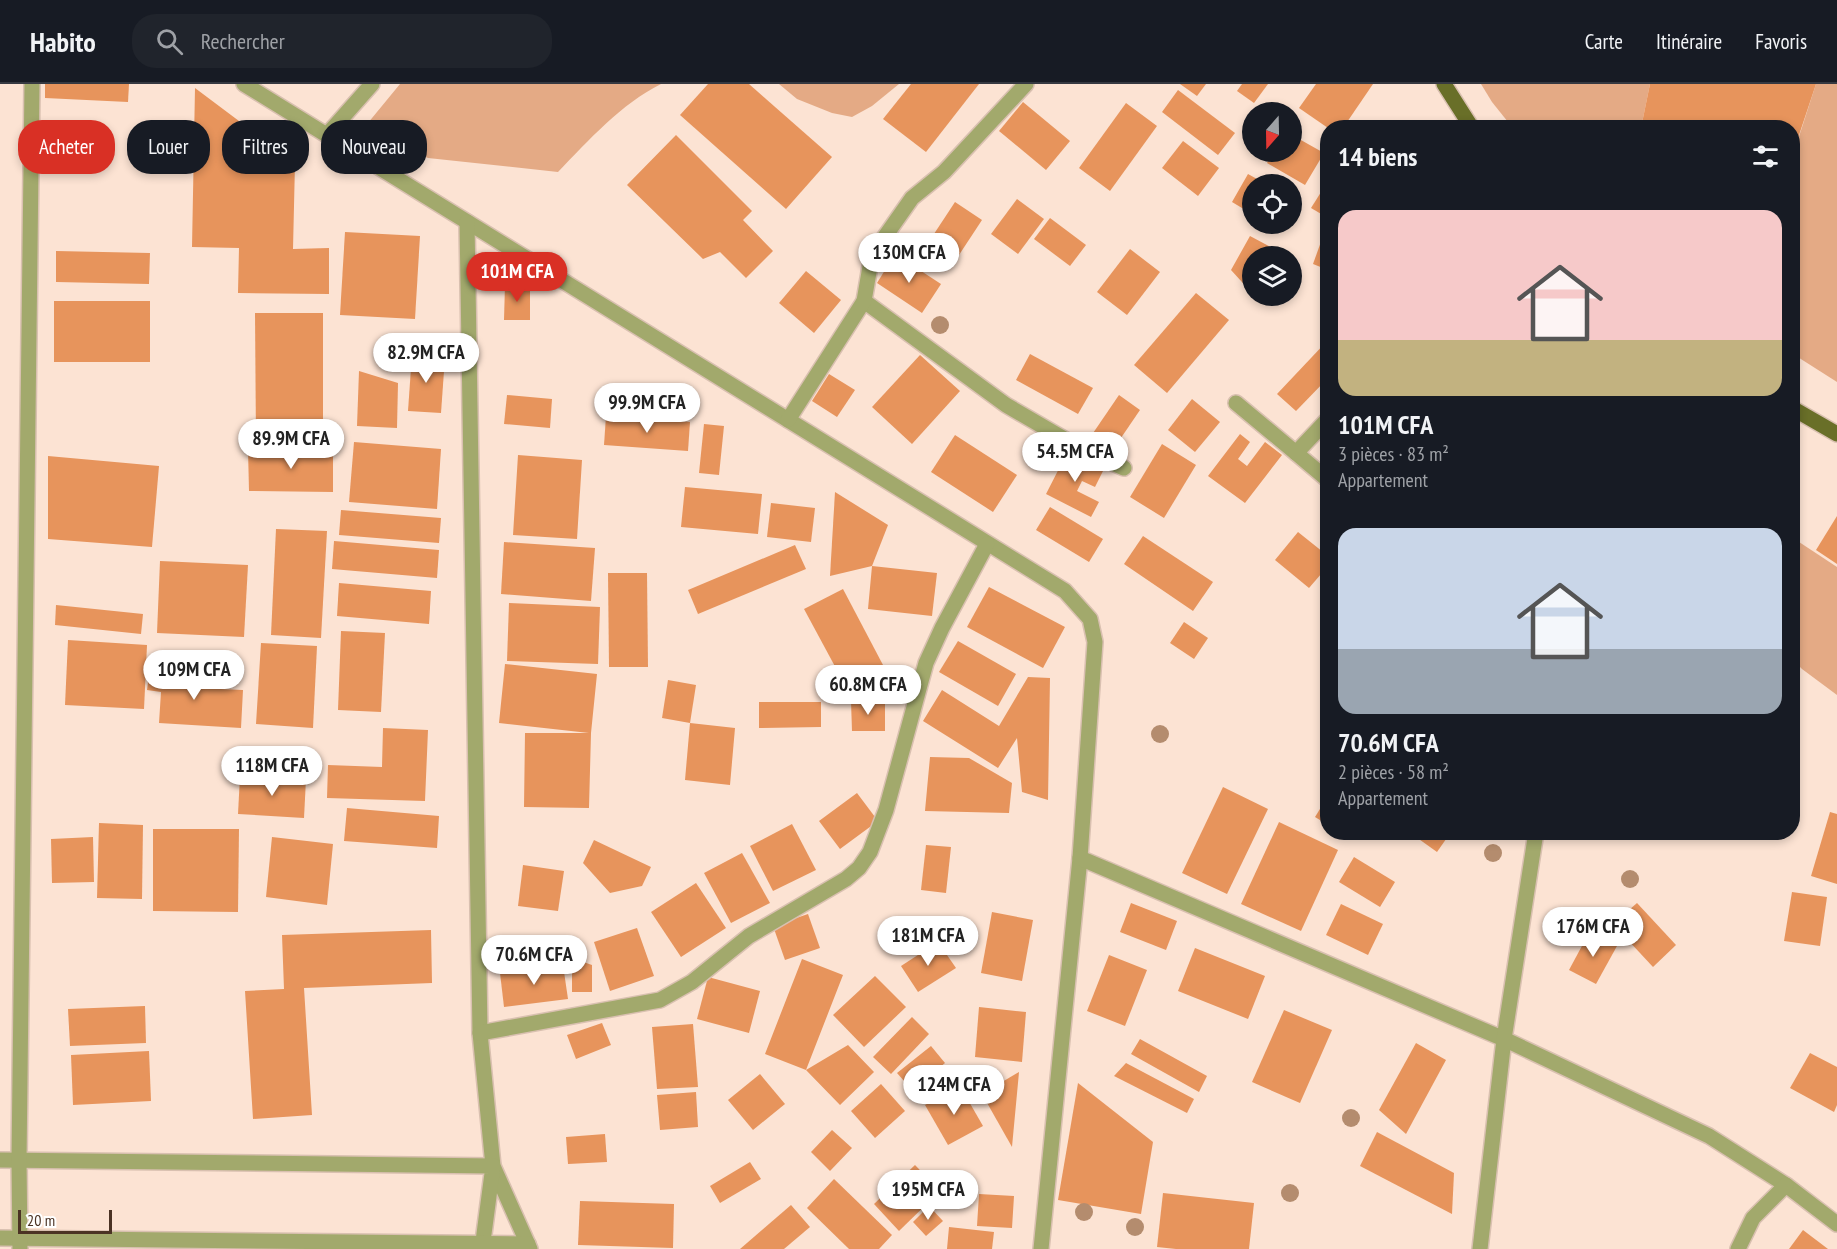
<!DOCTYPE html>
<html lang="fr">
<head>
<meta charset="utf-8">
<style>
	body { margin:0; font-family:"PT Sans Narrow",sans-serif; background:#20242c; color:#f1f3f6; height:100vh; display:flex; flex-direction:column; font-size:22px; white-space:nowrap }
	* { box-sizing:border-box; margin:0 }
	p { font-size:20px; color:#9ea1a6 }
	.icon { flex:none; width:33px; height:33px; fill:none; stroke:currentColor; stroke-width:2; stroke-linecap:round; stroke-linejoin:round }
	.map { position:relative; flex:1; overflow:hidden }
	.panel { position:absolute; left:1320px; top:36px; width:480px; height:720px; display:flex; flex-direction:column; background:#171b24; border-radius:24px; box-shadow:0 3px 9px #0003 }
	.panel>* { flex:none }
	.hud { position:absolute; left:18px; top:36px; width:570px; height:54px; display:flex; gap:12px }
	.needle { width:39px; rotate:200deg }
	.tools { position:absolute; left:1242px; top:18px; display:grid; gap:12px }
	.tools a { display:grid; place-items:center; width:60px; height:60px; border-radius:50%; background:#171b24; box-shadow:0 3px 9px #0003; font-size:30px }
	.scale { position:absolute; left:18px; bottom:15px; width:94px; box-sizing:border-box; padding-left:6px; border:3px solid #4b3324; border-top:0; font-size:16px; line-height:21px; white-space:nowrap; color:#4b3324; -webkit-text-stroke:4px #fff; paint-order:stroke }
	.price { position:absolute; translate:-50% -51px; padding:0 14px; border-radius:21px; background:#fff; color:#222; font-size:20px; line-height:39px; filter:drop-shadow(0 2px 3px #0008) }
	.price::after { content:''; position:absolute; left:50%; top:36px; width:18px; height:14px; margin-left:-9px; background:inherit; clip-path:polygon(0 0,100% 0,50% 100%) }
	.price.selected { background:#d93025; color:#fff }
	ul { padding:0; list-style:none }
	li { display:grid; align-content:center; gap:12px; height:318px; padding:0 18px }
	li span { display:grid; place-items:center; height:186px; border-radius:18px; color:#555 }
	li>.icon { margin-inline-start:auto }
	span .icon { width:108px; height:108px; fill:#fffc; stroke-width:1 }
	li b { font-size:26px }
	h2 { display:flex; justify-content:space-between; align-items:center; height:72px; padding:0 18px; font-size:26px }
	.pill { padding:0 21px; border-radius:24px; background:#171b24; box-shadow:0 3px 9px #0003; font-size:21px; line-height:54px }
	.pill.selected { background:#d93025; color:#fff }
	header { display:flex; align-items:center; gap:36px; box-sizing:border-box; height:84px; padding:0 30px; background:#171b24; border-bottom:2px solid #363941 }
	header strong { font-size:28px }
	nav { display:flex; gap:33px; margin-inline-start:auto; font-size:21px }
	.search { width:420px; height:54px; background:#20242c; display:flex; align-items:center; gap:15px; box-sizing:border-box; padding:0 21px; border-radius:24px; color:#9ea1a6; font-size:22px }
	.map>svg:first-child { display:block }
	.green { fill:#e4aa85 }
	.building { fill:#e7945c }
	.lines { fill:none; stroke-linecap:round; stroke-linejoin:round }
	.minor-casing { stroke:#d9c0b0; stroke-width:18 }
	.major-casing { stroke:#d9c0b0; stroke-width:18 }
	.minor { stroke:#a2a96c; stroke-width:15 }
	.major { stroke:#696f28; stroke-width:15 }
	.tree { fill:#b48c6e }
</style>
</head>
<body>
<header>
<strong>Habito</strong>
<div class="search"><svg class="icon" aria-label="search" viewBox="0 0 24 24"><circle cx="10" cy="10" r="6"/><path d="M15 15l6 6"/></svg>Rechercher</div>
<nav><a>Carte</a><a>Itinéraire</a><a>Favoris</a></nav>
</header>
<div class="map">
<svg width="1837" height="1165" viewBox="0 0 1837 1165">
	<rect width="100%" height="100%" fill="#fce3d3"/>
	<!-- green -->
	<g class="green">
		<path d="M400,0H661C621,20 589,56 558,88L428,74L363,45Z"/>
		<polygon points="779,0 899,0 872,22 852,33 832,29 797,15"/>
		<polygon points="1481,0 1650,0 1641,44 1512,43 1492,18"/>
		<polygon points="1816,0 1837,0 1837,298 1793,270 1793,71"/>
		<polygon points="1793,454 1837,483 1837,611 1802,585 1793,576"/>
	</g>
	<!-- building -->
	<g class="building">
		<polygon points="45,0 129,0 128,18 45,14"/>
		<polygon points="708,0 749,0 832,73 786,125 680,31"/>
		<polygon points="911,0 979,0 926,68 883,35"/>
		<polygon points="1180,0 1206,0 1197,12"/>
		<polygon points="1242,0 1268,0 1254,19 1237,7"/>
		<polygon points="1316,0 1373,0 1343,44 1328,44 1299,24"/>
		<polygon points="1650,0 1816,0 1793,69 1792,44 1641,44"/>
		<polygon points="195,4 295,79 293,165 329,164 329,210 238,209 239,164 192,163"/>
		<polygon points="1178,6 1235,49 1218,71 1162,28"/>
		<polygon points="1023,18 1070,57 1046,86 999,47"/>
		<polygon points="1126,19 1157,42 1110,107 1079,84"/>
		<polygon points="676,51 752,127 743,136 773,167 746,194 720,168 703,175 627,101"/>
		<polygon points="1292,51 1324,69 1305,101 1267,79 1273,68 1292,68"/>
		<polygon points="1183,57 1219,84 1198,112 1162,84"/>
		<polygon points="1248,90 1266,100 1252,100 1252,130 1232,118"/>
		<polygon points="1323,105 1328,109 1328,134 1311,124"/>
		<polygon points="1017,115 1044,135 1018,170 991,150"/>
		<polygon points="955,118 982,136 957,174 930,156"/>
		<polygon points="1050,134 1086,161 1070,182 1034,155"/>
		<polygon points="345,148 420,152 415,235 340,231"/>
		<polygon points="1250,152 1280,168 1278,172 1252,172 1252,209 1231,186"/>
		<polygon points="1322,155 1328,157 1328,186 1313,180"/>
		<polygon points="1130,165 1160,188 1127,231 1097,208"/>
		<polygon points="56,167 150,169 149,200 56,198"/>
		<polygon points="895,170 941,200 922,229 877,199"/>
		<polygon points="806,187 841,216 814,249 779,219"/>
		<polygon points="505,201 530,201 530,236 504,236"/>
		<polygon points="1196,209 1229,236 1167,309 1134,281"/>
		<rect x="54" y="217" width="96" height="61"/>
		<polygon points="255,229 323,229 323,359 256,359"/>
		<polygon points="1328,256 1328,294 1296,327 1277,310"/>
		<polygon points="412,270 445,273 441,329 408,327"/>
		<polygon points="1030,270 1093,304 1078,330 1016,296"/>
		<polygon points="920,271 960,307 912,360 872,323"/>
		<polygon points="359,287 398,299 397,344 357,342"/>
		<polygon points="829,290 855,306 837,333 812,317"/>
		<polygon points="507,311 552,315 550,344 504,340"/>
		<polygon points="1119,311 1140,326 1110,370 1089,355"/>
		<polygon points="1192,315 1220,338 1195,368 1168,346"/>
		<polygon points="606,332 690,338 688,367 604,361"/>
		<polygon points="704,340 724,342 719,391 699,389"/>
		<polygon points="1240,350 1250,358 1238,375 1247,382 1265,358 1282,371 1245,419 1208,392"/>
		<polygon points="955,351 1017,391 993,428 931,388"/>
		<polygon points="354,358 441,365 437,425 349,418"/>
		<polygon points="1162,360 1196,381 1164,434 1130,413"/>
		<polygon points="248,365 333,366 333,408 249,407"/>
		<polygon points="1068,367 1104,385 1095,403 1082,397 1077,407 1099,418 1091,433 1046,410"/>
		<polygon points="518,371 582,376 577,455 513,451"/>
		<polygon points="48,372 159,382 152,463 48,455"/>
		<polygon points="685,403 762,410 758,450 681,443"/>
		<polygon points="835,408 888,441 872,482 830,492"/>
		<polygon points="771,419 815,424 811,458 767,453"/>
		<polygon points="1050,423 1103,455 1089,478 1036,446"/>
		<polygon points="341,426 441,434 439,459 339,451"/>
		<polygon points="1837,432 1837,480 1816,466"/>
		<polygon points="276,445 327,447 321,554 271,551"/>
		<polygon points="1298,448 1328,472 1328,482 1309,504 1275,476"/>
		<polygon points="1143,452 1213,498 1193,527 1124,480"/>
		<polygon points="334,457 439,466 437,494 332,485"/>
		<polygon points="504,458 595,464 591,517 501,510"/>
		<polygon points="795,461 806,485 698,530 688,506"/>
		<polygon points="160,477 248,481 244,553 157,549"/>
		<polygon points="872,482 937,489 932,532 868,525"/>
		<polygon points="608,489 647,489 648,583 609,583"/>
		<polygon points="339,499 431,507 429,540 337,532"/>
		<polygon points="989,503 1065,543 1043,584 967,543"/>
		<polygon points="843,505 883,581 845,601 804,525"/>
		<polygon points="509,519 600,523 598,580 507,577"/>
		<polygon points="56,521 143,530 141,550 55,541"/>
		<polygon points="1184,538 1208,554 1194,575 1170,559"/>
		<polygon points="341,547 385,549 381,628 338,626"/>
		<polygon points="68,556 147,561 144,625 65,621"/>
		<polygon points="958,557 1016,590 998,622 939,588"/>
		<polygon points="261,559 317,562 313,644 256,640"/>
		<polygon points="151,577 178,580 176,603 243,606 241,644 159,639 161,608 147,606"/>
		<polygon points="505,580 597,590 591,649 589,724 524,723 525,649 589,649 499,639"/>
		<polygon points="1028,593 1050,594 1048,716 1022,708 1017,654 998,684 923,637 942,606 999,642"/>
		<polygon points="668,596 696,601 690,639 662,634"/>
		<polygon points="851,617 885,617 885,647 852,647"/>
		<polygon points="759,618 821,618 821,643 759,644"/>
		<polygon points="690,639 735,644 730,701 685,696"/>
		<polygon points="383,644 428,646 425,717 327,714 328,681 382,683"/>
		<polygon points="930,673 969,674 1012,699 1009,729 925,727"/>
		<polygon points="240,692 306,695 304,734 238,730"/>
		<polygon points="1223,703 1268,725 1227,810 1182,789"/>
		<polygon points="857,709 878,737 840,765 819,737"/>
		<polygon points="1328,712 1328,741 1315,733"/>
		<polygon points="347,724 439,732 437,764 344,757"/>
		<polygon points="1830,728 1837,730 1837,800 1811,792"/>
		<polygon points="1279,738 1338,766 1301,847 1241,820"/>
		<polygon points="99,739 143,741 142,815 97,814"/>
		<polygon points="792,740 816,786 773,807 750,762"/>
		<polygon points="153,745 239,745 238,828 153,827"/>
		<polygon points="1409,748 1451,748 1437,768"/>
		<polygon points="93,753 94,798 52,799 51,755"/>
		<polygon points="272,753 333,760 327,821 266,813"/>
		<polygon points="594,756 651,783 642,802 610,809 583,779"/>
		<polygon points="926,761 951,763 946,809 921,806"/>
		<polygon points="742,769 770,819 731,839 704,789"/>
		<polygon points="1354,773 1395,798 1380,823 1339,798"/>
		<polygon points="523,781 564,787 558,827 518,822"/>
		<polygon points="696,799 726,844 681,873 651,828"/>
		<polygon points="1792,808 1827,813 1820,862 1784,857"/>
		<polygon points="1131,819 1177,837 1166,866 1120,848"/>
		<polygon points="1637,819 1676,861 1653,883 1613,840"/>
		<polygon points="1341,820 1383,840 1368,871 1326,851"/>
		<polygon points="992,828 1033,836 1022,897 981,889"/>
		<polygon points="808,830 820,864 785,876 773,842"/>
		<polygon points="637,844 654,892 610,907 594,858"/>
		<polygon points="431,846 432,899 304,904 312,1031 253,1035 245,907 284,905 282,851"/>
		<polygon points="1590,847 1617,862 1596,900 1569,886"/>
		<polygon points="938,858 956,884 918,908 901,882"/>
		<polygon points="1195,864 1265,892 1248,935 1178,907"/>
		<polygon points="1109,871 1147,886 1125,942 1087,927"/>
		<polygon points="572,874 592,881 592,908 572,908"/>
		<polygon points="802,875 843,891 806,986 848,961 874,988 840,1021 806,986 765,970"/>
		<polygon points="563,881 568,915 504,923 500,889"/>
		<polygon points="875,892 906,923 864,963 833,931"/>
		<polygon points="708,893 760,907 749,949 697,935"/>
		<polygon points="145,922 146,959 70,962 68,925"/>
		<polygon points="979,923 1026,928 1022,978 975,973"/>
		<polygon points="1284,926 1332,946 1300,1019 1252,998"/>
		<polygon points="912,933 929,950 891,990 873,973"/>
		<polygon points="602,939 611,961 576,975 567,951"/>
		<polygon points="693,940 698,1003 657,1005 652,943"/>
		<polygon points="1140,955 1207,992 1199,1008 1131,970"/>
		<polygon points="1416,959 1446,976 1406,1050 1379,1026"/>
		<polygon points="931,962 945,979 912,1006 897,989"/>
		<polygon points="149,967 151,1017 73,1021 71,971"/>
		<polygon points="1810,969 1837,983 1837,1021 1834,1028 1790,1004"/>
		<polygon points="1126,979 1194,1015 1187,1029 1114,992"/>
		<polygon points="1019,988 1012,1063 982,1010"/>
		<polygon points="760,990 785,1020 753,1046 728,1016"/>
		<polygon points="1078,999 1153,1058 1141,1130 1058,1116"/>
		<polygon points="881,1000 905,1027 875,1054 851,1027"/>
		<polygon points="960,1002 983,1042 948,1061 925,1021"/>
		<polygon points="696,1008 698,1043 660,1046 657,1011"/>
		<polygon points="832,1046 852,1064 830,1087 811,1068"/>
		<polygon points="1377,1048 1454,1089 1452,1130 1360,1082"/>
		<polygon points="605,1050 607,1078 568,1080 566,1053"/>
		<polygon points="750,1078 761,1095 720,1119 710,1102"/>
		<polygon points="915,1081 940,1107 899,1147 874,1120"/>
		<polygon points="834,1095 892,1151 879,1165 849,1165 807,1124"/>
		<polygon points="1163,1109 1254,1119 1249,1165 1176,1165 1157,1163"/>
		<polygon points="979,1110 1014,1112 1012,1144 977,1142"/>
		<polygon points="580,1117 674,1120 673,1164 578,1161"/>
		<polygon points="791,1121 810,1143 784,1165 740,1165"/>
		<polygon points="929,1122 943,1137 926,1152 913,1138"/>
		<polygon points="949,1143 994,1148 992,1165 947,1165"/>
		<polygon points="1803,1146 1828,1165 1789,1165"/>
	</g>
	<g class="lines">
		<!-- minor casing -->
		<g class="minor-casing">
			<g id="minor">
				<polyline points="244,0 1065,507 1090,535 1095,558 1080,774 1041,1165"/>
				<polyline points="327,51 372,0"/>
				<polyline points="467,138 480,949 493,1082 530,1165"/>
				<polyline points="864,217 1006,321 1085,367 1124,384"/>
				<polyline points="1236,319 1296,369"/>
				<polyline points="1328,335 1296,369 1328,396"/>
				<polyline points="788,336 864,217 872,171 912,114 944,88 1026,0"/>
				<polyline points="1080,774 1504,955 1709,1052 1786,1101 1837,1140"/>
				<polyline points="480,949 660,916 692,898 749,852 846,795 859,784 870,768 886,726 926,579 942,544 987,460"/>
				<polyline points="0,1076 493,1082 482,1165"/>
				<polyline points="0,1154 528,1160"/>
				<polyline points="20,1165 19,1076 32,0"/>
				<polyline points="1480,1165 1504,955 1536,748"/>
				<polyline points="1738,1165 1753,1134 1786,1101"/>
			</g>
		</g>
		<!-- major casing -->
		<g class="major-casing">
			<g id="major">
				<polyline points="1444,0 1472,44"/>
				<polyline points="1792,324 1837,350"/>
			</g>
		</g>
		<!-- minor -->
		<use href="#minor" class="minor"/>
		<!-- major -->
		<use href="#major" class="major"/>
	</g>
	<!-- trees -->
	<g class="tree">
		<circle cx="940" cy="241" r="9"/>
		<circle cx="1160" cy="650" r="9"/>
		<circle cx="1493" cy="769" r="9"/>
		<circle cx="1630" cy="795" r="9"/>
		<circle cx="1351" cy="1034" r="9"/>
		<circle cx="1290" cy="1109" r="9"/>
		<circle cx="1084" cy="1128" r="9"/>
		<circle cx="1135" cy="1143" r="9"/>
	</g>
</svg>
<div class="tools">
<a><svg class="needle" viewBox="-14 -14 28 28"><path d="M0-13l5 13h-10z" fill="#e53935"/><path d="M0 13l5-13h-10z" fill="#9ea1a6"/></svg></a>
<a><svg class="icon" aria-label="locate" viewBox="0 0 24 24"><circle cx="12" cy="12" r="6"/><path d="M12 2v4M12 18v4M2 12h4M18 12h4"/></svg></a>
<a><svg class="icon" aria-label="layers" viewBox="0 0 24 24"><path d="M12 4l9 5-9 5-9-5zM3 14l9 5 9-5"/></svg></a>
</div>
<div class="scale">20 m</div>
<b class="price" style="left:909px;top:200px">130M CFA</b>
<b class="price selected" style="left:517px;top:219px">101M CFA</b>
<b class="price" style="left:426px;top:300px">82.9M CFA</b>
<b class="price" style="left:647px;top:350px">99.9M CFA</b>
<b class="price" style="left:291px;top:386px">89.9M CFA</b>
<b class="price" style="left:1075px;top:399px">54.5M CFA</b>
<b class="price" style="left:194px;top:617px">109M CFA</b>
<b class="price" style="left:868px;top:632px">60.8M CFA</b>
<b class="price" style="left:272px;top:713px">118M CFA</b>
<b class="price" style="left:1593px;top:874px">176M CFA</b>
<b class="price" style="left:928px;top:883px">181M CFA</b>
<b class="price" style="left:534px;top:902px">70.6M CFA</b>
<b class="price" style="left:954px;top:1032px">124M CFA</b>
<b class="price" style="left:928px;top:1137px">195M CFA</b>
<div class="hud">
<a class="pill selected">Acheter</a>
<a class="pill">Louer</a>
<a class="pill">Filtres</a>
<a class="pill">Nouveau</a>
</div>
<section class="panel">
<h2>14 biens<svg class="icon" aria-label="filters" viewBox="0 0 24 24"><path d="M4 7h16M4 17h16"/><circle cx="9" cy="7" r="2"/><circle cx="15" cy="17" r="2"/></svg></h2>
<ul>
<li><span style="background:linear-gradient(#f6c9c9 70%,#c2b280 0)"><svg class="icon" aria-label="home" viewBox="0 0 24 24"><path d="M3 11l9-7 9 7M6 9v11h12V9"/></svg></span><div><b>101M CFA</b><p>3 pièces · 83 m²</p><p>Appartement</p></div></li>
<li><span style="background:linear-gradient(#c9d6e8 65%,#9aa5b1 0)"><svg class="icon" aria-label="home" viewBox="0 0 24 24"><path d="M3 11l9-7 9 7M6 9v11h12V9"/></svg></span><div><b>70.6M CFA</b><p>2 pièces · 58 m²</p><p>Appartement</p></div></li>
</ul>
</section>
</div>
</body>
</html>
